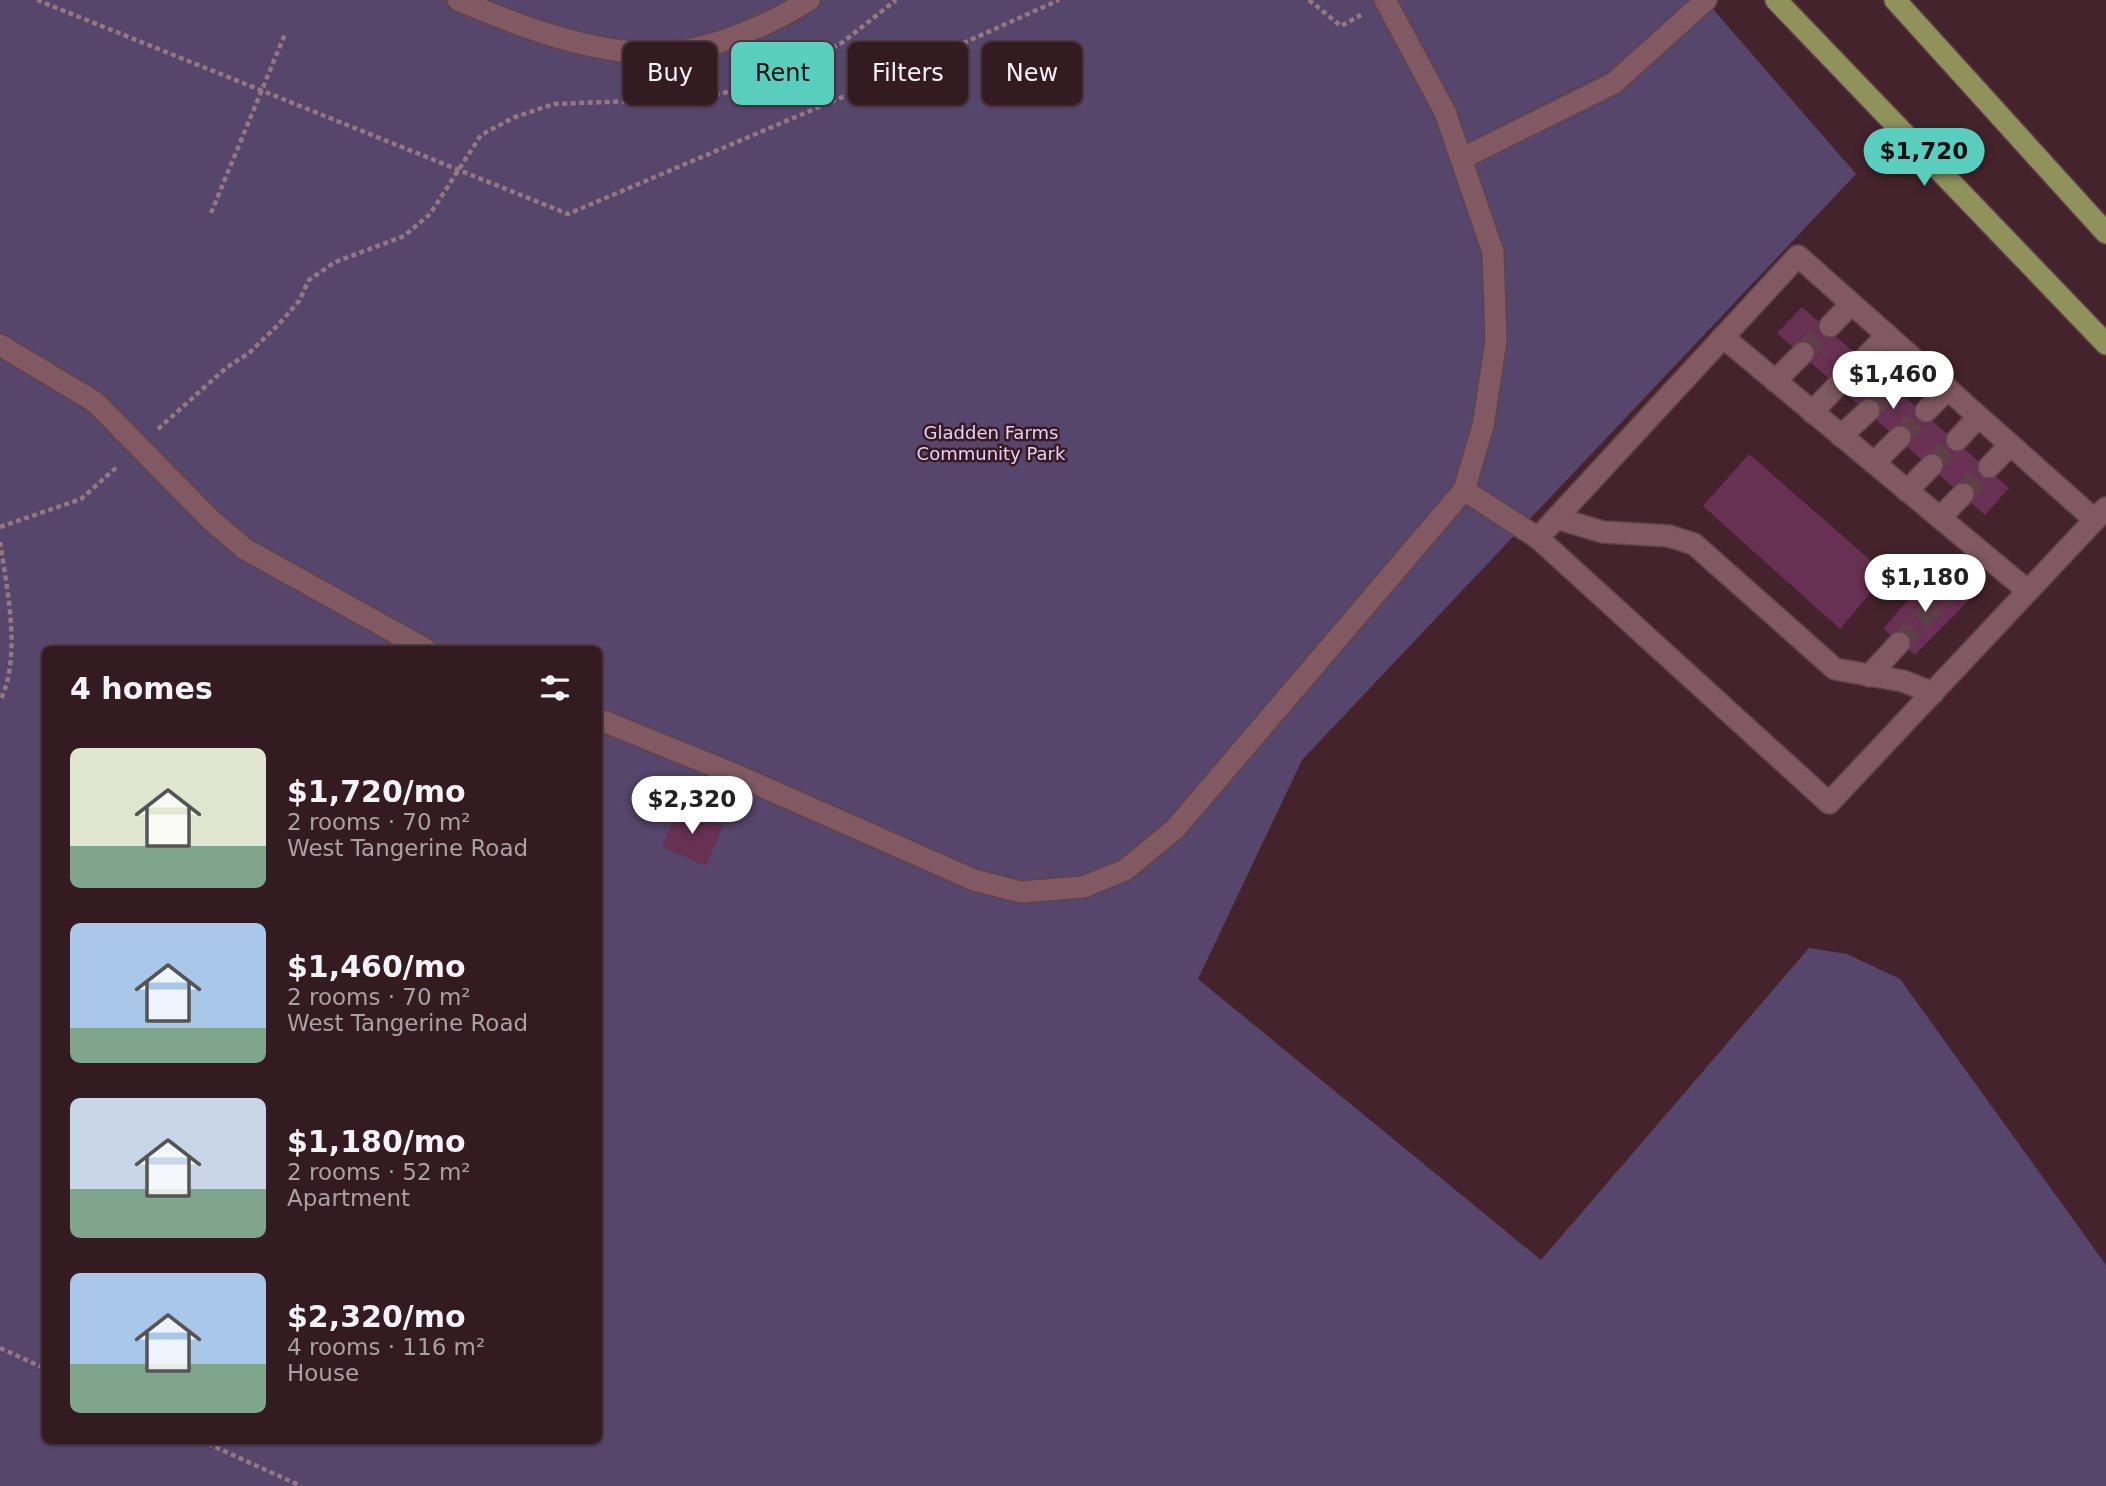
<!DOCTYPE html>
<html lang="en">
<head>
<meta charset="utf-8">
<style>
	body { margin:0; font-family:"DejaVu Sans",sans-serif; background:#3f272e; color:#f1f3f6; height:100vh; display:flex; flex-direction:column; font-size:26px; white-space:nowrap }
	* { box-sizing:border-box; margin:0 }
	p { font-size:23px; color:#a9a1a5 }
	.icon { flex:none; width:38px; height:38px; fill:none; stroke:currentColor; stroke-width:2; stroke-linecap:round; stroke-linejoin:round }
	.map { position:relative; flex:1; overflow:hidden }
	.sheet { position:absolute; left:42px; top:646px; width:560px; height:798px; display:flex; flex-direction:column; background:#341a21; border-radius:10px; box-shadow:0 2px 5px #0004,0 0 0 2px #4e383f }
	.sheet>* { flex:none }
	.hud { position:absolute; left:623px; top:42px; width:665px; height:63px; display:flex; gap:14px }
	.price { position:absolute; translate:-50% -60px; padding:0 16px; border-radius:24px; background:#fff; color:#222; font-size:23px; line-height:46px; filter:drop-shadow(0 2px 4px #0008) }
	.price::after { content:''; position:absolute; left:50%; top:42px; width:21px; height:16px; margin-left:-10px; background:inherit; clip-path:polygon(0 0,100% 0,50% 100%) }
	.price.current { background:#59cebf; color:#111 }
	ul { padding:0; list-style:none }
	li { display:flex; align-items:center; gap:21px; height:175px; padding:0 28px }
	li span { display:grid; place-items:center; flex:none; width:196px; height:140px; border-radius:10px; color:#555 }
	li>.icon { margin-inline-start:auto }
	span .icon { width:84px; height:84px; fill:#fffc; stroke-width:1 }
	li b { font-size:30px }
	h2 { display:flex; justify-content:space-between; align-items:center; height:84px; padding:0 28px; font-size:30px }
	.tag { padding:0 24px; border-radius:10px; background:#341a21; box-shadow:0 2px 5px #0004,0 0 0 2px #4e383f; font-size:24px; line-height:63px }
	.tag.current { background:#59cebf; color:#111 }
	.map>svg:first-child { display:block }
	.green { fill:#56466c; fill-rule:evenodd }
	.building { fill:#683053 }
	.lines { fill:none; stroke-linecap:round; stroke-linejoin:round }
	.minor-tunnel { stroke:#604048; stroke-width:21; stroke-dasharray:21 10; stroke-linecap:butt }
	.minor-casing { stroke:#60434a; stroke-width:24 }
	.major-casing { stroke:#60434a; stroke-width:24 }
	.path { stroke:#95787f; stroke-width:4.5; stroke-dasharray:5 3.5; stroke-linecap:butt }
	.minor { stroke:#805962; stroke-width:21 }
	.major { stroke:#90925b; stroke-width:21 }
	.labels { text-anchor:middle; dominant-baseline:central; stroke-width:5; stroke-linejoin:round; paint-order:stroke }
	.park-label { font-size:18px; fill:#e1d3f6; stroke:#3a1922 }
</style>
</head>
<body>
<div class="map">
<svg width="2106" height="1486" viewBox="0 0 2106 1486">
	<rect width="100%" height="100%" fill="#45232c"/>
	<!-- green -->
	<path class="green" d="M0,0H1705L1856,174L1302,760L1198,979L1541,1260L1809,948L1847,954L1900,979L2106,1265V1486H0ZM46,649H598V1440H46Z"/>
	<!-- building -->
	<g class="building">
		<polygon points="1802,307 2009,488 1985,515 1777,333"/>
		<polygon points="1749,454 1886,574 1840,629 1703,506"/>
		<polygon points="1932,572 1968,601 1915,655 1883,629"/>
		<polygon points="679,807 723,826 706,866 662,847"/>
	</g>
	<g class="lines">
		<!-- minor-tunnel -->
		<g class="minor-tunnel">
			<polyline points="1803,353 1830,326"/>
			<polyline points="1837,386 1866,357"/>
			<polyline points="1869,410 1897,384"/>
			<polyline points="1900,437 1926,411"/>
			<polyline points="1932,465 1957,440"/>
			<polyline points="1963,494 1989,467"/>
			<polyline points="1899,643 1952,588"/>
		</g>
		<!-- minor casing -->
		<g class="minor-casing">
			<g id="minor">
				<path d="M458,0C517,25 579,49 643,53C698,57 764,28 809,0"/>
				<polyline points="1461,159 1614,83 1706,0"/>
				<polyline points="1830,326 1851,304"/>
				<polyline points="1723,337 2028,591"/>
				<polyline points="0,345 95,402 212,521 245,549 425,649"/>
				<polyline points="1866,357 1887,335"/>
				<polyline points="1775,381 1803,353"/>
				<polyline points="1897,384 1918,363"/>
				<polyline points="1926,411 1948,389"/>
				<polyline points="1812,412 1837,386"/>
				<polyline points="1841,436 1869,410"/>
				<polyline points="1957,440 1978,417"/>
				<polyline points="1874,463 1900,437"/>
				<polyline points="1989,467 2010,445"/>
				<polyline points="1464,490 1538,538 1829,803 2106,508"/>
				<polyline points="1907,491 1932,465"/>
				<polyline points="1556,518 1603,532 1669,536 1694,544 1835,669 1903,681 1933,693"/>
				<polyline points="1940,518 1963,494"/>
				<polyline points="1538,538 1798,256 2095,520"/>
				<polyline points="1952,588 1981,553"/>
				<polyline points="1869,676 1899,643"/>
				<polyline points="598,719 734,774 974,880 1021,892 1083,887 1125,870 1175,829 1464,490 1483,426 1496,341 1493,252 1445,112 1385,0"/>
			</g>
		</g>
		<!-- major casing -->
		<g class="major-casing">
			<g id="major">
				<polyline points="1776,0 2106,344"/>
				<polyline points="1895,0 2106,233"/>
			</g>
		</g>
		<!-- path -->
		<g class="path">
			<polyline points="37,0 568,214 866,87 1059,0"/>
			<polyline points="1309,0 1341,26 1361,15"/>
			<polyline points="211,213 285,34"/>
			<polyline points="158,429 226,368 249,353 279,324 299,301 309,280 335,262 404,236 430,214 481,135 515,117 554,104 687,99 720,94 779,78 843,42 896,0"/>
			<polyline points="0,527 81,499 118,466"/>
			<path d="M0,542C7,589 22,657 0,701"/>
			<polyline points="0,1348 46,1369"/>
			<polyline points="200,1440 301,1486"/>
		</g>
		<!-- minor -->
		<use href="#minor" class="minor"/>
		<!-- major -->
		<use href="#major" class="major"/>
	</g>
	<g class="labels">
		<!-- park labels -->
		<g class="park-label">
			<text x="991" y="432">Gladden Farms<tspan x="991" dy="21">Community Park</tspan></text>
		</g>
	</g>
</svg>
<b class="price current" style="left:1924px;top:188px">$1,720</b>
<b class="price" style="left:1893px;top:411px">$1,460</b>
<b class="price" style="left:1925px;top:614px">$1,180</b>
<b class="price" style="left:692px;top:836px">$2,320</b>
<div class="hud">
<a class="tag">Buy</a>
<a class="tag current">Rent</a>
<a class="tag">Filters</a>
<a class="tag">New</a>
</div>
<section class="sheet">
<h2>4 homes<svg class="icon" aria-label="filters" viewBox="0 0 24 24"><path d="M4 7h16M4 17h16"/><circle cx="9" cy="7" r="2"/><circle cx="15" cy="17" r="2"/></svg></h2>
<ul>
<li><span style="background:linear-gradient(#dfe7d0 70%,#7fa58c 0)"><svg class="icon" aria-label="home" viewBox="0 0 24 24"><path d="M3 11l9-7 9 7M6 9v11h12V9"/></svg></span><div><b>$1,720/mo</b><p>2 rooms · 70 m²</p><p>West Tangerine Road</p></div></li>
<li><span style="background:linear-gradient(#a9c7e8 75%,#7fa58c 0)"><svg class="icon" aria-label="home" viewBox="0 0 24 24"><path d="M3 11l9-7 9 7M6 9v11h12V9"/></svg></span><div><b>$1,460/mo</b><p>2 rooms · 70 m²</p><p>West Tangerine Road</p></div></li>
<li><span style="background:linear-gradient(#c9d6e8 65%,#7fa58c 0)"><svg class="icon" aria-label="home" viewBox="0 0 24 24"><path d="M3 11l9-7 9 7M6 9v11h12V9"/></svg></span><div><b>$1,180/mo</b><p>2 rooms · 52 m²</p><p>Apartment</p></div></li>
<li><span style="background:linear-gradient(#a9c7e8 65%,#7fa58c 0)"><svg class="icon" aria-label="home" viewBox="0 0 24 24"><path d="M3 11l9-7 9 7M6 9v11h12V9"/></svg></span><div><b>$2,320/mo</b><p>4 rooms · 116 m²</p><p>House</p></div></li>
</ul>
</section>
</div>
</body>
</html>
